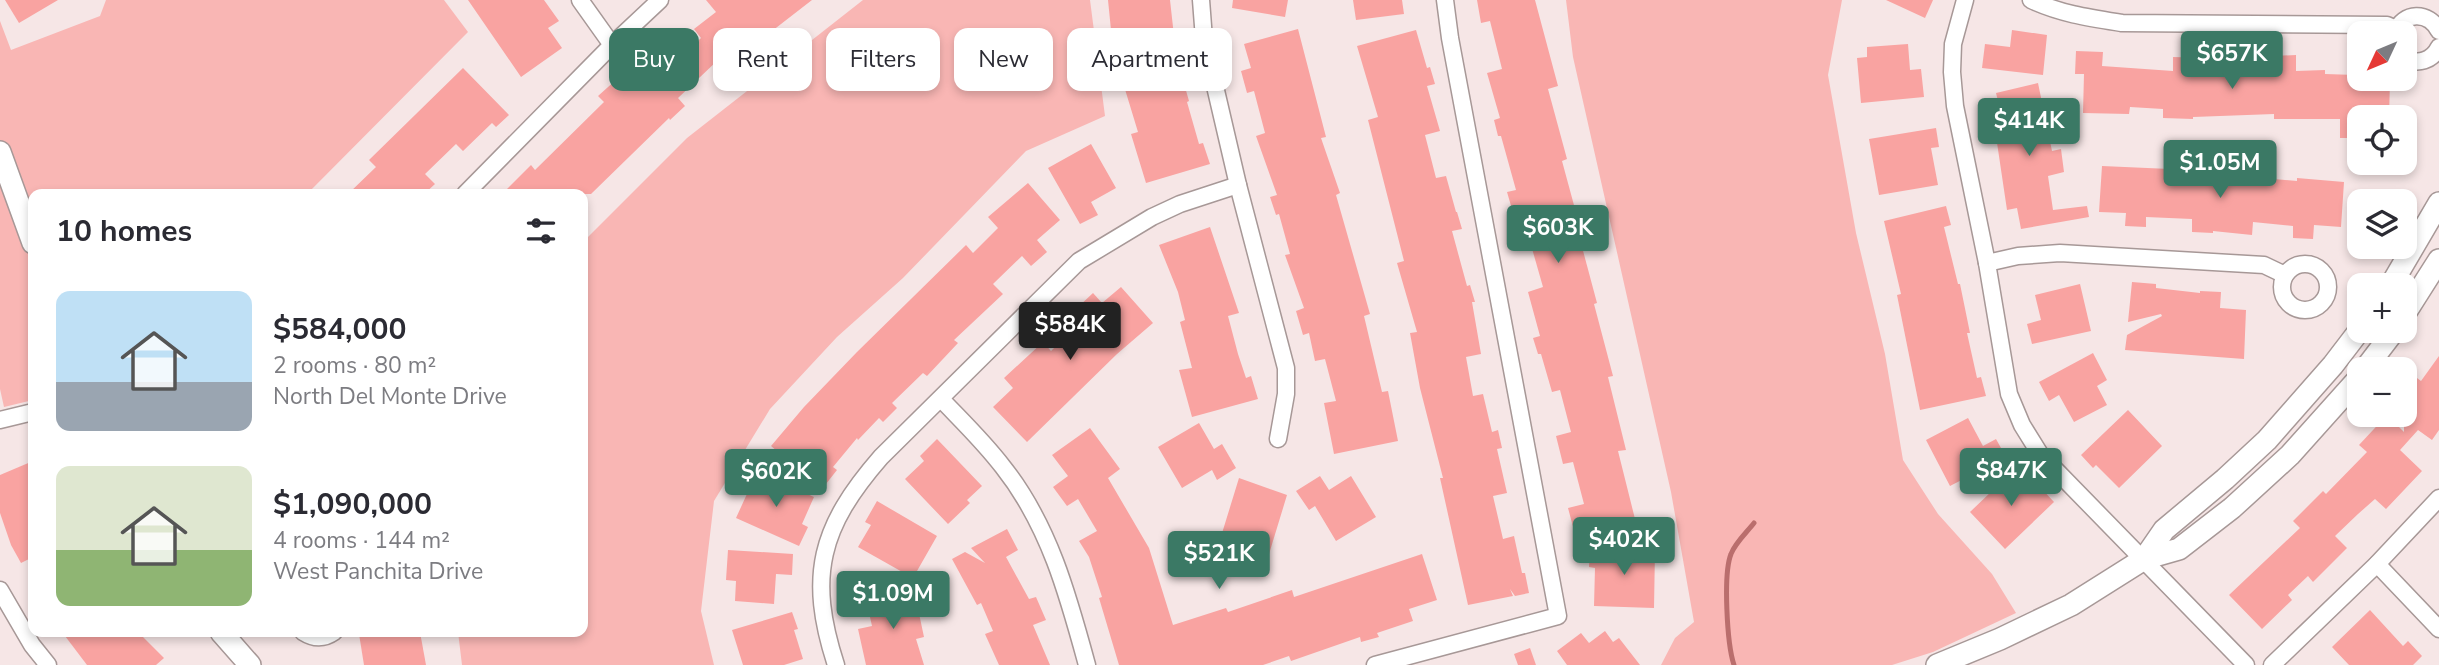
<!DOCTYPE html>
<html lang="en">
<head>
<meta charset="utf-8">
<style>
	body { margin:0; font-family:"Nunito Sans",sans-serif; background:#f2f2f3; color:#2b2b33; height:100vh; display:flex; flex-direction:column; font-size:26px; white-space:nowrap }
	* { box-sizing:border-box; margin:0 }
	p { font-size:23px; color:#7c7c81 }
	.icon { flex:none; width:38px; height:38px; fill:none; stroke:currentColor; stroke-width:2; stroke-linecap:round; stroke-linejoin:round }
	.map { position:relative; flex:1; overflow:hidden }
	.details { position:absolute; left:28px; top:189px; width:560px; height:448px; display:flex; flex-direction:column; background:#fff; border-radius:14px; box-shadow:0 4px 10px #0003 }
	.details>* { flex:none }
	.top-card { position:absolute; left:609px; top:28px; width:665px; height:63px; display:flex; gap:14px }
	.needle { width:46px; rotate:226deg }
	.buttons { position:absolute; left:2347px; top:21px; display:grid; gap:14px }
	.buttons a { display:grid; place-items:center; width:70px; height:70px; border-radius:14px; background:#fff; box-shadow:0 4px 10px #0003; font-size:35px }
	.price { position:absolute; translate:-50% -60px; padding:0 16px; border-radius:7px; background:#3b7965; color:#fff; font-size:23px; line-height:46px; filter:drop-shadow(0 2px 4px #0008) }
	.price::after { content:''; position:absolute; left:50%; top:42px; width:21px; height:16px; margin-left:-10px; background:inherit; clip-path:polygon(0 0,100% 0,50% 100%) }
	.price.selected { background:#222; color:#fff }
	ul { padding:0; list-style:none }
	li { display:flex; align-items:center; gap:21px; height:175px; padding:0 28px }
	li span { display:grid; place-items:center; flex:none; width:196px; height:140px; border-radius:14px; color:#555 }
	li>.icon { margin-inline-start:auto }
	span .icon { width:84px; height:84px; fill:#fffc; stroke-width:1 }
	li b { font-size:30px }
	h2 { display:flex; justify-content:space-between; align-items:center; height:84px; padding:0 28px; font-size:30px }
	.chip { padding:0 24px; border-radius:14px; background:#fff; box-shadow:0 4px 10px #0003; font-size:24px; line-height:63px }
	.chip.selected { background:#3b7965; color:#fff }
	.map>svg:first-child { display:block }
	.green { fill:#f9b6b4 }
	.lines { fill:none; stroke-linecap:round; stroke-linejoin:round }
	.stream { stroke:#ba6e6d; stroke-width:5 }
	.building { fill:#f9a3a1 }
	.street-casing { stroke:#a79897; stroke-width:19 }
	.secondary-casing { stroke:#a79897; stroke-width:24 }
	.street { stroke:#fff; stroke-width:16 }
	.secondary { stroke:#fff; stroke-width:21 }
</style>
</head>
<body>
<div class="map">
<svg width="2439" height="665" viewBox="0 0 2439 665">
	<rect width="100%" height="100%" fill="#f6e6e6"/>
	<!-- green -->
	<g class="green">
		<polygon points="106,0 444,0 468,32 307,194 33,194 33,400 4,407 0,389 0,21 11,50 100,16"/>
		<polygon points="863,0 1090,0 1105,116 1026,151 903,278 837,337 770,409 714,501 701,611 714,665 462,665 458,632 583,632 583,242 687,138"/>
		<polygon points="1566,0 1842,0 1828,75 1856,233 1885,354 1903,460 1938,514 1992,574 2016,613 1933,652 1892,665 1661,665 1675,638 1694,622 1671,492 1573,57"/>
	</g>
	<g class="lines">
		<!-- stream -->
		<path class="stream" d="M1734,665C1727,644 1723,574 1731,554C1735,543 1747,532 1754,523"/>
	</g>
	<!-- building -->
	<g class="building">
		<polygon points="5,0 58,0 19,23"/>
		<polygon points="468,0 544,0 559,21 548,28 562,48 521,77"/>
		<polygon points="706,0 812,0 732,62 727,56 719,62 718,60 678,98 685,106 670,120 669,118 591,194 502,194 531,165 535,170 604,102 598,96 646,53 656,63 671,48 680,58 701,38 694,29 716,12"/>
		<polygon points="1108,0 1170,0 1176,54 1182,52 1187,71 1181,73 1189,101 1187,102 1199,144 1203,143 1210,164 1146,183 1131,134 1138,132 1113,50"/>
		<polygon points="1233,0 1288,0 1285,17 1232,8"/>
		<polygon points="1353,0 1402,0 1404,14 1356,20"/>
		<polygon points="1477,0 1535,0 1558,86 1548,89 1567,159 1562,161 1581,231 1578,232 1597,303 1594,304 1613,376 1608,377 1626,450 1618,451 1636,523 1576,538 1568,508 1584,504 1573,462 1563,464 1556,436 1571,432 1560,390 1552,392 1541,354 1538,354 1533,338 1540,336 1528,292 1543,287 1531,245 1523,247 1507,192 1516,190 1501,136 1498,136 1494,120 1500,118 1487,73 1502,69 1490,21 1481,23"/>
		<polygon points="1886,0 1933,0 1925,18"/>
		<polygon points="1298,29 1326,137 1321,138 1340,193 1336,195 1370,314 1364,316 1382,392 1388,391 1398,441 1334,454 1324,403 1336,401 1325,359 1315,361 1309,333 1303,335 1296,311 1304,308 1285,255 1290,254 1279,214 1276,215 1270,197 1277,195 1256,136 1265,133 1254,91 1247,93 1241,71 1251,68 1244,44"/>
		<polygon points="1416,30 1427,68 1430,67 1435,84 1427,86 1440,131 1425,135 1436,178 1446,176 1456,212 1457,212 1462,229 1452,231 1467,286 1470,285 1475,302 1472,302 1481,354 1466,357 1473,396 1483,394 1492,432 1498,430 1502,448 1497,449 1507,493 1493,496 1503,539 1514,536 1522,573 1525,573 1529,593 1515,596 1510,589 1513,596 1468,605 1440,478 1443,478 1420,388 1410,333 1417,332 1397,263 1404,261 1368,120 1378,117 1357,46"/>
		<polygon points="2012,30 2047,35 2043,75 1982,68 1985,44 2010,47"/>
		<polygon points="1908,44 1910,70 1921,69 1924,97 1861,103 1857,58 1867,57 1867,47"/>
		<polygon points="2076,51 2103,52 2102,66 2173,71 2173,57 2208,58 2208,54 2229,54 2229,69 2274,67 2274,56 2296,55 2296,71 2325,70 2325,74 2356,75 2356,80 2390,81 2389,117 2359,117 2359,138 2340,138 2340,119 2274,119 2274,114 2193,117 2193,119 2163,118 2163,109 2130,107 2129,114 2083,113 2084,74 2075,74"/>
		<polygon points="463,68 509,115 496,127 492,123 463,151 456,144 425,174 435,184 424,194 348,194 376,167 369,160"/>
		<polygon points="2038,83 2052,151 2061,149 2064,172 2048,176 2053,210 2087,206 2089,217 2021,229 2017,208 2007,210 1996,136 1994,136 1990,116 2001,113 1996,93"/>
		<polygon points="1936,128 1939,147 1931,148 1938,185 1879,195 1869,139"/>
		<polygon points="1091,144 1116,188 1091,202 1098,215 1080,224 1048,168"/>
		<polygon points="2102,166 2215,171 2215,174 2297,181 2297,178 2344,182 2341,227 2314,225 2313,239 2293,238 2293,226 2253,222 2252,235 2213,231 2213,233 2192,232 2192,219 2146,217 2146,227 2125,226 2126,213 2099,212"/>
		<polygon points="1028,183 1060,220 1037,240 1047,252 1031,266 1022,256 993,284 1003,294 954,340 958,343 927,376 923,373 892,403 897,408 883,422 879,418 858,440 857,438 833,467 837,470 822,489 771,446 804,407 857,352 966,245 973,253 998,228 988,217"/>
		<polygon points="1946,206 1951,225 1944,227 1958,284 1960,284 1970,333 1967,333 1977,378 1981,377 1986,396 1920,410 1897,295 1901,294 1884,221"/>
		<polygon points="1210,227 1239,313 1228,316 1238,354 1246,378 1251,376 1258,399 1192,417 1179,370 1192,368 1180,322 1185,320 1178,292 1159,245"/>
		<polygon points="2132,282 2156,284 2156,288 2200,293 2200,291 2221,292 2220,308 2246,310 2244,359 2125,350 2127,335 2162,316 2161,314 2128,322"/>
		<polygon points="2080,284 2091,331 2032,344 2027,324 2041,320 2035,295"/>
		<polygon points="1121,287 1153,323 1117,354 1027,442 993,407 1013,388 1004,378 1043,342 1051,351 1085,318 1077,308 1093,293 1102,303"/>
		<polygon points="2093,353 2107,380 2097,386 2107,405 2074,422 2059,395 2049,401 2039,382"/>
		<polygon points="2439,356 2439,430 2432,440 2418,430 2400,450 2422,471 2386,509 2375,499 2358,514 2335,536 2347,548 2313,582 2308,576 2288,595 2292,600 2262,629 2229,595 2300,528 2293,521 2323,491 2326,494 2367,452 2359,445 2387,415 2404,432 2404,394 2417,378 2421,381"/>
		<polygon points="2128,410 2162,446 2119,488 2096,465 2093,468 2081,455"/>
		<polygon points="1968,418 1983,446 1996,439 2006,457 1950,486 1926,440"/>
		<polygon points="1199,423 1214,449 1222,444 1236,468 1217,480 1212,470 1182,488 1158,447"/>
		<polygon points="1090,428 1120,469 1108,478 1149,548 1173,625 1226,608 1228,612 1292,590 1294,597 1422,554 1437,600 1409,609 1413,621 1377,633 1379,637 1361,642 1360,637 1291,661 1289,656 1263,665 1119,665 1099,598 1102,597 1089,557 1079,541 1097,531 1078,499 1067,506 1053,487 1068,476 1052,455"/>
		<polygon points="937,439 982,486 967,500 970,503 948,524 905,479 924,461 920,456"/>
		<polygon points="33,461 33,557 21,563 11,545 0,513 0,475"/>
		<polygon points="2016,468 2038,491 2041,488 2054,502 2005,549 1970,512"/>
		<polygon points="757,472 814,497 802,524 808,527 799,546 736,518"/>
		<polygon points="1320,476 1329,490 1351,476 1376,517 1336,541 1315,506 1309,510 1296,491"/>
		<polygon points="1239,478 1287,495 1266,564 1231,554 1233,547 1219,543"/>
		<polygon points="877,501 937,536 913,578 858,547 871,525 865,522"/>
		<polygon points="1007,529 1018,550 1006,557 1029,599 1036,597 1046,620 1033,625 1050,665 999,665 985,634 993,631 981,603 977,605 952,559 965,552 985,563 971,548"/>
		<polygon points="1590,548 1655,550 1654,608 1594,606 1595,568 1589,567"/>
		<polygon points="728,550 793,554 792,575 776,574 774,604 735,601 736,581 726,580"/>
		<polygon points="914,590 924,637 916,639 924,665 866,665 858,629 872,626 866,599"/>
		<polygon points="2370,610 2403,646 2408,641 2422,656 2413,665 2349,665 2332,647"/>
		<polygon points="792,612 798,629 794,630 803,659 784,665 743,665 732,630"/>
		<polygon points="1605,631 1613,642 1619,638 1640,665 1567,665 1557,651 1581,633 1589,643"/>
		<polygon points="62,632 138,632 164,658 156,665 87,665"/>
		<polygon points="369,632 420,632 426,665 364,665 359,634"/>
		<polygon points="1530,648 1536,665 1518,665 1514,654"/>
	</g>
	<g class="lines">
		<!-- street casing -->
		<g class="street-casing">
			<g id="street">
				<polyline points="580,0 612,45"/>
				<polyline points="1201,0 1204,39 1238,185 1286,368 1286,394 1278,439"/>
				<polyline points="1965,0 1953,44 1952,72 1955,106 1987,263 2009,394 2022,425 2040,454 2246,665"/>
				<path d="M2031,0C2061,14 2090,18 2122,23L2387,25L2396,29"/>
				<path d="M2395,33C2403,11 2429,11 2439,31"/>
				<path d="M2404,58C2418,65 2432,61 2439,47"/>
				<polyline points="465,194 612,45 660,0"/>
				<polyline points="1987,263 2018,256 2060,253 2264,265 2285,275"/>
				<circle cx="2305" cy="287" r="23"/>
				<path d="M941,399C962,421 984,442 1003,467C1049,525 1068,595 1087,665"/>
				<polyline points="0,420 33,412"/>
				<polyline points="2377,564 2439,629"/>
				<polyline points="0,590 32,645 48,665"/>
				<path d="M303,632C314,639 324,639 334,632"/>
				<path d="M836,665C807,576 820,527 881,457L1079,261L1152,217L1180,204L1238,185"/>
				<polyline points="1375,665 1558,616 1450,38 1445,0"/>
				<polyline points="2272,665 2377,564 2439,498"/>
			</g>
		</g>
		<!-- secondary casing -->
		<g class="secondary-casing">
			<g id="secondary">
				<polyline points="0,152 33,243"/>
				<polyline points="2391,285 2439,203"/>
				<polyline points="2404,315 2439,260"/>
				<polyline points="2365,369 2394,331"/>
				<polyline points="2144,559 2164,530 2225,479 2267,440 2333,365 2359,331"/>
				<polyline points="221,632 250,665"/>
				<polyline points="1937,665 2000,639 2071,605 2144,559 2179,549 2232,508 2290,455 2359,378"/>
			</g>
		</g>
		<!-- street -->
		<use href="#street" class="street"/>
		<!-- secondary -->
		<use href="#secondary" class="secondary"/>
	</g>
</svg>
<div class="buttons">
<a><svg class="needle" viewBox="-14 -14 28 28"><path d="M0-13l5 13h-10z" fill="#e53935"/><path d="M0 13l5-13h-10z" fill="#7c7c81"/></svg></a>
<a><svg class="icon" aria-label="locate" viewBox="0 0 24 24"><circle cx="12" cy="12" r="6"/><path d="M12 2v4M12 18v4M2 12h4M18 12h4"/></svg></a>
<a><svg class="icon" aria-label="layers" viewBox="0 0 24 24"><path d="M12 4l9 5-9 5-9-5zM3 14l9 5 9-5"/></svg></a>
<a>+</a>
<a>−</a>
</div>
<b class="price" style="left:2232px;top:91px">$657K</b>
<b class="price" style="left:2029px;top:158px">$414K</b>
<b class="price" style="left:2220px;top:200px">$1.05M</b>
<b class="price" style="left:1558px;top:265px">$603K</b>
<b class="price selected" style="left:1070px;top:362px">$584K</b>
<b class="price" style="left:2011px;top:508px">$847K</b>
<b class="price" style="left:776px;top:509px">$602K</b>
<b class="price" style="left:1624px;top:577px">$402K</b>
<b class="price" style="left:1219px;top:591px">$521K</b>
<b class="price" style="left:893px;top:631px">$1.09M</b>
<div class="top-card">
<a class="chip selected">Buy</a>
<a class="chip">Rent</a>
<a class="chip">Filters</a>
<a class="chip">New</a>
<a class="chip">Apartment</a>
</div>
<section class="details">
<h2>10 homes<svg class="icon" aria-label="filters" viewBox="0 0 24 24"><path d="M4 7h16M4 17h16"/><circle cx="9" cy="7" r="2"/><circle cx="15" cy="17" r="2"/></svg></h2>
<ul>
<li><span style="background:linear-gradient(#bfe0f5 65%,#9aa5b1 0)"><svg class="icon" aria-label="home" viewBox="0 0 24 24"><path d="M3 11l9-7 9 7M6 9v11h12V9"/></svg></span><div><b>$584,000</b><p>2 rooms · 80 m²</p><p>North Del Monte Drive</p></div></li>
<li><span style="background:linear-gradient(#dfe7d0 60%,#8fb573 0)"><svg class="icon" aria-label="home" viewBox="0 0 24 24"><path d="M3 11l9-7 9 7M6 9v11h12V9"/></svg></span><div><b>$1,090,000</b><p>4 rooms · 144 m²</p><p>West Panchita Drive</p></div></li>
</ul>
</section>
</div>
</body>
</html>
